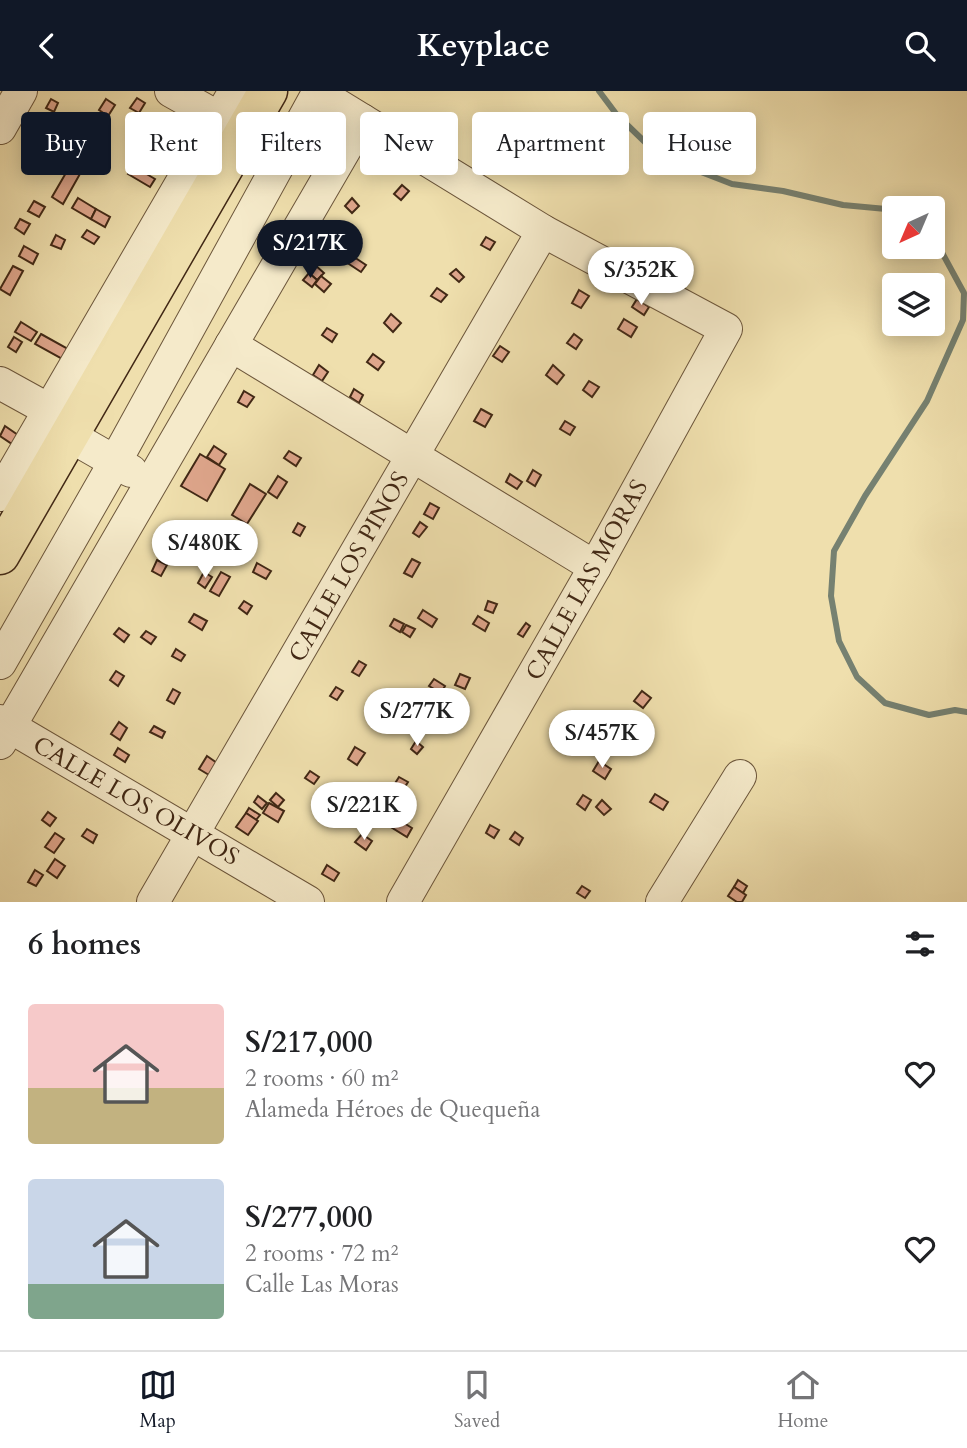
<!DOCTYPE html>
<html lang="en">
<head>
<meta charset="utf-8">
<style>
	body { margin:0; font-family:Cardo,serif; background:#f2f2f2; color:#202124; height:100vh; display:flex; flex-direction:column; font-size:26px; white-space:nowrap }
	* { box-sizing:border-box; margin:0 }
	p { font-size:23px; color:#757577 }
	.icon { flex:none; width:38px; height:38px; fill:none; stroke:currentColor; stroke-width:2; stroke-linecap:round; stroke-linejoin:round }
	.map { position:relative; height:811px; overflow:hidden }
	.sheet { display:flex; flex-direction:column; background:#fff; flex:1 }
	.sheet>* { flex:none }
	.hud { position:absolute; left:21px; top:21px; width:926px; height:63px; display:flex; gap:14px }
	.needle { width:46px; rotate:224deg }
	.controls { position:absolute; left:882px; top:105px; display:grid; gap:14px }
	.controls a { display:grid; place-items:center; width:63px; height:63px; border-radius:7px; background:#fff; box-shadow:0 4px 18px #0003; font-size:35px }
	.price { position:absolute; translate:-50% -60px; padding:0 16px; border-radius:24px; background:#fff; color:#222; font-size:23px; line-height:46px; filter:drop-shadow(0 2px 4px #0008) }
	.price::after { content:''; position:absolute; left:50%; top:42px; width:21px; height:16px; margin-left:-10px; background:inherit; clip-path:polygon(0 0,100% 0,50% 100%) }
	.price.selected { background:#111827; color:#fff }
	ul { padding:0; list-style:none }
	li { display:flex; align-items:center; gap:21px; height:175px; padding:0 28px }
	li span { display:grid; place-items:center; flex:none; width:196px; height:140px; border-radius:7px; color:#555 }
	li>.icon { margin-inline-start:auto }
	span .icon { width:84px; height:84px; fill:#fffc; stroke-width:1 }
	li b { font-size:30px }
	h2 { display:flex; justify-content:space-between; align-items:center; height:84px; padding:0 28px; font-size:30px }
	.pill { padding:0 24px; border-radius:7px; background:#fff; box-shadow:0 4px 18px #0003; font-size:24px; line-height:63px }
	.pill.selected { background:#111827; color:#fff }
	header { display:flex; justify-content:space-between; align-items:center; height:91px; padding:0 28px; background:#111827; color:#fff; font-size:32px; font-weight:600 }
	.tabs { display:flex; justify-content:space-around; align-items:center; height:98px; border-top:2px solid #e0e0e0; background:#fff; font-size:19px; color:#757577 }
	.tabs a { display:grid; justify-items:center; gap:4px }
	.tabs .selected { color:#111827 }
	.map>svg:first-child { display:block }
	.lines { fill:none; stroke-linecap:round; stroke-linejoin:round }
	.stream { stroke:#768171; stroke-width:6 }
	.building { fill:#dfa68c; stroke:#412815; stroke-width:2 }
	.minor-casing { stroke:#6c563b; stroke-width:34 }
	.major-casing { stroke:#412815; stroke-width:41 }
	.minor { stroke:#f5eaca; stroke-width:32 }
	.major { stroke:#efdfad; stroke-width:38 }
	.labels { text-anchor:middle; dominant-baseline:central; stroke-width:6; stroke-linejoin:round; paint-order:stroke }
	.street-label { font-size:24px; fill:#412815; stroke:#f5eaca }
</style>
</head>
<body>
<header><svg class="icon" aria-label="back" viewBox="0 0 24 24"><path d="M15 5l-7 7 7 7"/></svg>Keyplace<svg class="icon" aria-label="search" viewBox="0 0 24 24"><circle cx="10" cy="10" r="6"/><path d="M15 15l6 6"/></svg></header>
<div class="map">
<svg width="967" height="811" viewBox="0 0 967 811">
	<rect width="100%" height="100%" fill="#efdfad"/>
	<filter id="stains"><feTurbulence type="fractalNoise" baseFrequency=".00286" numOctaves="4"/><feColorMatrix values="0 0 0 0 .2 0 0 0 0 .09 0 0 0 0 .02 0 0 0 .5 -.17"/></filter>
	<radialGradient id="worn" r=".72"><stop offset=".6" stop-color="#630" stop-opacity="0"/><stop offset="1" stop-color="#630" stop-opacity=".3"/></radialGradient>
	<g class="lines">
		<!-- stream -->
		<g class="stream">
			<polyline points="599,0 617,24 649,55 683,74 732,93 783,100 843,114 886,118 894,123"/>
			<polyline points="933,145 964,202 963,229 927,310 865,405 834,460 831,505 839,550 857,586 885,612 929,624 955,619 967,621"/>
		</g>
	</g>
	<!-- building -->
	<g class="building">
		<polygon points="137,7 145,12 139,22 130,17"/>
		<polygon points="51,8 58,12 54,21 46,17"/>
		<polygon points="106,8 115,14 108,25 99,19"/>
		<polygon points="33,23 43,24 41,39 32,37"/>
		<polygon points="93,32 101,37 92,53 84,49"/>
		<polygon points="84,49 93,54 83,73 74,68"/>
		<polygon points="74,68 85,74 63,113 52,106"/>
		<polygon points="133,75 155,88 150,96 128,83"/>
		<polygon points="402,94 409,100 401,109 394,103"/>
		<polygon points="78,107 96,118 91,128 72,117"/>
		<polygon points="352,107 359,115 352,122 345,115"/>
		<polygon points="34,110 45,116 39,126 28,120"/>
		<polygon points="96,118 110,126 105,136 91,128"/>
		<polygon points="20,128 30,133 24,143 15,137"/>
		<polygon points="87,139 99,146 94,153 82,146"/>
		<polygon points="56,144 65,149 61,158 51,154"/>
		<polygon points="486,146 495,151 490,159 481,154"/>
		<polygon points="24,155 38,163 33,173 19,165"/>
		<polygon points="351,164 366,174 361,181 346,171"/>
		<polygon points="315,174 324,182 317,189 309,182"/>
		<polygon points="13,175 23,180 10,204 0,198"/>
		<polygon points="456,178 464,186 459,191 450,183"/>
		<polygon points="309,182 317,189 312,196 303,189"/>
		<polygon points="321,185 331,193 324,201 315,193"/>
		<polygon points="437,197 447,204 441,211 431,205"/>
		<polygon points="579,199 589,205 581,217 572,212"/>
		<polygon points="637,208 649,216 644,224 632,216"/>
		<polygon points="391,223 401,232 393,241 384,232"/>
		<polygon points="624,228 637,236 631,246 618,238"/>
		<polygon points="21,231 37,241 31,250 15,241"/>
		<polygon points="327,237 337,243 332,251 322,244"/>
		<polygon points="41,243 70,259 64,269 35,253"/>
		<polygon points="574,243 582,249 576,258 567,252"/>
		<polygon points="14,246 22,251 16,261 8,256"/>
		<polygon points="500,255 509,261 502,271 493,265"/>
		<polygon points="373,263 384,271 378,279 367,271"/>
		<polygon points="319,274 328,281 322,290 313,284"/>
		<polygon points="553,274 564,284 557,293 546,284"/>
		<polygon points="589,290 599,296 592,306 583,299"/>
		<polygon points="354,298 363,304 359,312 350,306"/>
		<polygon points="244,300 254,306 247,316 238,311"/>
		<polygon points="481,318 492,324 485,336 474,330"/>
		<polygon points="565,330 575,336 570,344 560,338"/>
		<polygon points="5,335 18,344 12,353 0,345"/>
		<polygon points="214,355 226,363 219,374 207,366"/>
		<polygon points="289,360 301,367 296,375 284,367"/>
		<polygon points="200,363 225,378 207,410 181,395"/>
		<polygon points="533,379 541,384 535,395 527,390"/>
		<polygon points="510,383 522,391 517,398 506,391"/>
		<polygon points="278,385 287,391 277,407 268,401"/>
		<polygon points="250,393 266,403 247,433 232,424"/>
		<polygon points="430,412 439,417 433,428 424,423"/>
		<polygon points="420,431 427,436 419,446 413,442"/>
		<polygon points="298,432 305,436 300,445 293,441"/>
		<polygon points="412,468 420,472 412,486 404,482"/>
		<polygon points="157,469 167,474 161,485 152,480"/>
		<polygon points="257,472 271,480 266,488 253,481"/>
		<polygon points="204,481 212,486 205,497 198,492"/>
		<polygon points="221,481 230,486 219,505 210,500"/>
		<polygon points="244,510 252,515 247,523 239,517"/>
		<polygon points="488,510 497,513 493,522 485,519"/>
		<polygon points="423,519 437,528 432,536 418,527"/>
		<polygon points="194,523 207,530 202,539 189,531"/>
		<polygon points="478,525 489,532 485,540 473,533"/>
		<polygon points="394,528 404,533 400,541 390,535"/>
		<polygon points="526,532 530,535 523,546 518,543"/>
		<polygon points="406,534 415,538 410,546 402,541"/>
		<polygon points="119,537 129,544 124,551 114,543"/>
		<polygon points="146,540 156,546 151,553 141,546"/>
		<polygon points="176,558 185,564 181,570 172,565"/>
		<polygon points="359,570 366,574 359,585 352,581"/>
		<polygon points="116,580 124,585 118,595 110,589"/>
		<polygon points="460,583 470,587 465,598 455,594"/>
		<polygon points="434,588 445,595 441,602 429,595"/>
		<polygon points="336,596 343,600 337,609 330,605"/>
		<polygon points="173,598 180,602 174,613 167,609"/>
		<polygon points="642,600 651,607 643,617 634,610"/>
		<polygon points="415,608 423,612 417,622 410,618"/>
		<polygon points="618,628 626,634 620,641 613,634"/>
		<polygon points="119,631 127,637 120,649 111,643"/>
		<polygon points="154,635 165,641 162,647 150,641"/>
		<polygon points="416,650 423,656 417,663 411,658"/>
		<polygon points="355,656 365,662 357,674 348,668"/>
		<polygon points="118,657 129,664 125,671 114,664"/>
		<polygon points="207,665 217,672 209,684 199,678"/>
		<polygon points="599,670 611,678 605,688 593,680"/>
		<polygon points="310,680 319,686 314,693 305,687"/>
		<polygon points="399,686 408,691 403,699 394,694"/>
		<polygon points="276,702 284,709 278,716 270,709"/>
		<polygon points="655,703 668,711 663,719 650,711"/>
		<polygon points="583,704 591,709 585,719 577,713"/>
		<polygon points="258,705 267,712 262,718 254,711"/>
		<polygon points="602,709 611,718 604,724 596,716"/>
		<polygon points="269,712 284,720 278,731 263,722"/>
		<polygon points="375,713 384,719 379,725 371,720"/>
		<polygon points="249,717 260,724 256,729 246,722"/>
		<polygon points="48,721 56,727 50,735 42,729"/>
		<polygon points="386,721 412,737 407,746 381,730"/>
		<polygon points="246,722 258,730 248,744 236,736"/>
		<polygon points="490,734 499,739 494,747 486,742"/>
		<polygon points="87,738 97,744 93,752 82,745"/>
		<polygon points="515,741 523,747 519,754 510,748"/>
		<polygon points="55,742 64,748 54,762 45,756"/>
		<polygon points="362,743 372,750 366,759 355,751"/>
		<polygon points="55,768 65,775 57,787 47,780"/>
		<polygon points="327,774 339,782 334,790 322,783"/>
		<polygon points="35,779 43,784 36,795 28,791"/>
		<polygon points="738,789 747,795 743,802 734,796"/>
		<polygon points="582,795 590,800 585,807 577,802"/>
		<polygon points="734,796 746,804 742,811 737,811 728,805"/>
	</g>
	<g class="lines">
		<!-- minor casing -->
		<g class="minor-casing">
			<g id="minor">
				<polyline points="171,0 237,37"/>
				<polyline points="319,0 318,2 543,140 726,238 595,476 403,811"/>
				<polyline points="0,37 21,0"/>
				<polyline points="231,254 595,476"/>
				<polyline points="0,292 49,319 70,345 131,380"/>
				<polyline points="0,404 235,0"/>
				<polyline points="0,572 115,371 318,2"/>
				<polyline points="0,630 308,811"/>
				<polyline points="0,652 362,29"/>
				<polyline points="153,811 543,140"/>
				<polyline points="662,811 740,685"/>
			</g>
		</g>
		<!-- major casing -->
		<g class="major-casing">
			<polyline id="major" points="0,464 268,0"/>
		</g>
		<!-- minor -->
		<use href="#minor" class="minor"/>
		<!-- major -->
		<use href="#major" class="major"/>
	</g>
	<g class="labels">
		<!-- street labels -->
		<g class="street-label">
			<text transform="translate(349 476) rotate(-60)">CALLE LOS PINOS</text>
			<text transform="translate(587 489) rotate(-61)">CALLE LAS MORAS</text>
			<text transform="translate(136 710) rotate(30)">CALLE LOS OLIVOS</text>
		</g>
	</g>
	<rect width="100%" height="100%" filter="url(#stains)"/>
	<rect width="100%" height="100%" fill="url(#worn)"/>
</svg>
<div class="controls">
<a><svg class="needle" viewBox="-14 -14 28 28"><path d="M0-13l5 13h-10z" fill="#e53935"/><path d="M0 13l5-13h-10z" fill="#757577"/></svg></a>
<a><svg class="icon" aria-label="layers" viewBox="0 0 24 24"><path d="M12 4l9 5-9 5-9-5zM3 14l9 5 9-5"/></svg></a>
</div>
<b class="price selected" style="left:310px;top:189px">S/217K</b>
<b class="price" style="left:641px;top:216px">S/352K</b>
<b class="price" style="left:205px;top:489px">S/480K</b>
<b class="price" style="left:417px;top:657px">S/277K</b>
<b class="price" style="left:602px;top:679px">S/457K</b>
<b class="price" style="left:364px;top:751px">S/221K</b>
<div class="hud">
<a class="pill selected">Buy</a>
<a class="pill">Rent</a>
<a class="pill">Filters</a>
<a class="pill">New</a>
<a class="pill">Apartment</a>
<a class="pill">House</a>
</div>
</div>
<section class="sheet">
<h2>6 homes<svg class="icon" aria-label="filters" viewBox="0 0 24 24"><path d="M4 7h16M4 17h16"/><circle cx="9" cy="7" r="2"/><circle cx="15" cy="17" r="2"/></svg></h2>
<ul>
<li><span style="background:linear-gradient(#f6c9c9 60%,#c2b280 0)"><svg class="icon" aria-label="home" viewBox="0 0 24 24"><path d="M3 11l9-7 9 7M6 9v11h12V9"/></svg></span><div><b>S/217,000</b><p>2 rooms · 60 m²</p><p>Alameda Héroes de Quequeña</p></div><svg class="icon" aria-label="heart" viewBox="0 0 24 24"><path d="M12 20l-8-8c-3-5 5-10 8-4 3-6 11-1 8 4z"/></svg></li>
<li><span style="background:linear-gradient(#c9d6e8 75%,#7fa58c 0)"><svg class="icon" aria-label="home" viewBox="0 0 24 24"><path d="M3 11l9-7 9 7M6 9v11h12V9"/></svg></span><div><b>S/277,000</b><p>2 rooms · 72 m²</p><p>Calle Las Moras</p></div><svg class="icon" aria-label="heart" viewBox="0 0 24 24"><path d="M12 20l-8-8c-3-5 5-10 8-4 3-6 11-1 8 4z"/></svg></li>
</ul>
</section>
<nav class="tabs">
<a class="selected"><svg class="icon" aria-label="map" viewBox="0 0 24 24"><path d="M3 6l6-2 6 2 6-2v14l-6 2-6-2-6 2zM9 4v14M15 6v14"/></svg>Map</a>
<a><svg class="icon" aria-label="saved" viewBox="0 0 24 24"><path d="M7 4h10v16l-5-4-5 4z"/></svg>Saved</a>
<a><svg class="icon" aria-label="home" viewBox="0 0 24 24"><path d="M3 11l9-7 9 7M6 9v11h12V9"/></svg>Home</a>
</nav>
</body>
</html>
